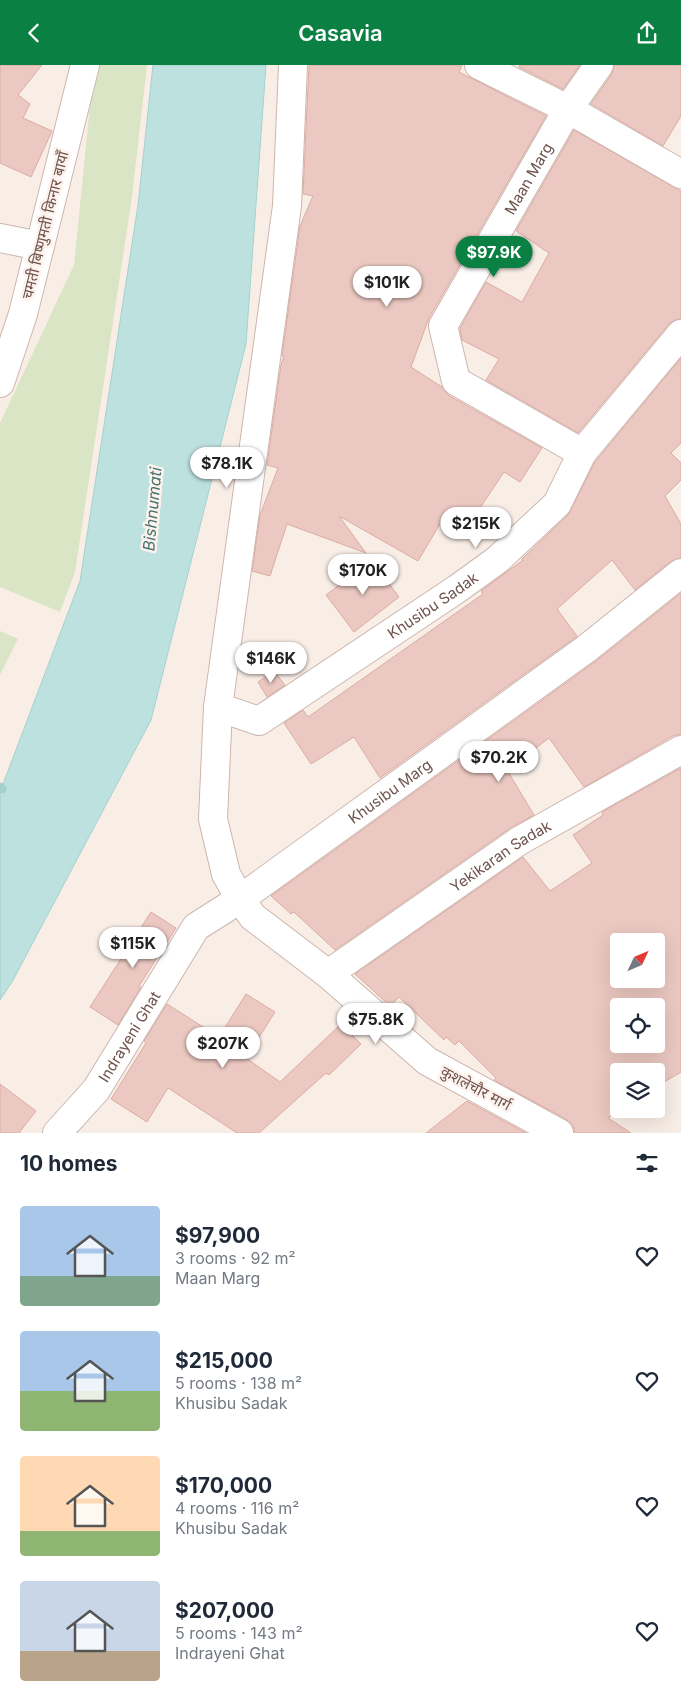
<!DOCTYPE html>
<html lang="en">
<head>
<meta charset="utf-8">
<style>
	body { margin:0; font-family:Inter,"Noto Sans Devanagari",sans-serif; background:#f6f6f7; color:#1f2937; height:100vh; display:flex; flex-direction:column; font-size:19px; white-space:nowrap }
	* { box-sizing:border-box; margin:0 }
	p { font-size:16px; color:#747a83 }
	.icon { flex:none; width:28px; height:28px; fill:none; stroke:currentColor; stroke-width:2; stroke-linecap:round; stroke-linejoin:round }
	.map { position:relative; height:1068px; overflow:hidden }
	.side { display:flex; flex-direction:column; background:#fff; flex:1 }
	.side>* { flex:none }
	.needle { width:32px; rotate:46deg }
	.controls { position:absolute; left:610px; top:868px; display:grid; gap:10px }
	.controls a { display:grid; place-items:center; width:55px; height:55px; border-radius:5px; background:#fff; box-shadow:0 5px 20px #0002; font-size:25px }
	.price { position:absolute; translate:-50% -42px; padding:0 11px; border-radius:18px; background:#fff; color:#222; font-size:16px; line-height:32px; filter:drop-shadow(0 1px 2px #0008) }
	.price::after { content:''; position:absolute; left:50%; top:30px; width:15px; height:11px; margin-left:-8px; background:inherit; clip-path:polygon(0 0,100% 0,50% 100%) }
	.price.active { background:#0b8043; color:#fff }
	ul { padding:0; list-style:none }
	li { display:flex; align-items:center; gap:15px; height:125px; padding:0 20px }
	li span { display:grid; place-items:center; flex:none; width:140px; height:100px; border-radius:5px; color:#555 }
	li>.icon { margin-inline-start:auto }
	span .icon { width:60px; height:60px; fill:#fffc; stroke-width:1 }
	li b { font-size:21px }
	h2 { display:flex; justify-content:space-between; align-items:center; height:60px; padding:0 20px; font-size:21px }
	header { display:flex; justify-content:space-between; align-items:center; height:65px; padding:0 20px; background:#0b8043; color:#fff; font-size:22px; font-weight:600 }
	.map>svg:first-child { display:block }
	.green { fill:#dae5c6 }
	.water { fill:#bde1de; stroke:#a4d1ce }
	.lines { fill:none; stroke-linecap:round; stroke-linejoin:round }
	.stream { stroke:#a4d1ce; stroke-width:9 }
	.building { fill:#ebc8c1; stroke:#dcaca3; fill-rule:evenodd }
	.street-casing { stroke:#ccb6b0; stroke-width:30 }
	.secondary-casing { stroke:#ceb5ae; stroke-width:30 }
	.street { stroke:#fff; stroke-width:28 }
	.secondary { stroke:#fff; stroke-width:28 }
	.labels { text-anchor:middle; dominant-baseline:central; stroke-width:5; stroke-linejoin:round; paint-order:stroke }
	.street-label { font-size:15px; fill:#6f524e; stroke:#fdf2ec }
	.water-label { font-size:16px; font-style:italic; fill:#447370; stroke:#fdf2ec }
</style>
</head>
<body>
<header><svg class="icon" aria-label="back" viewBox="0 0 24 24"><path d="M15 5l-7 7 7 7"/></svg>Casavia<svg class="icon" aria-label="share" viewBox="0 0 24 24"><path d="M12 15V3M7 8l5-5 5 5M5 13v7h14v-7"/></svg></header>
<div class="map">
<svg width="681" height="1068" viewBox="0 0 681 1068">
	<rect width="100%" height="100%" fill="#f9eee6"/>
	<!-- green -->
	<g class="green">
		<polygon points="94,0 147,0 132,132 75,507 60,547 0,522 0,358 74,200"/>
		<polygon points="0,566 18,574 0,610"/>
	</g>
	<!-- water -->
	<polygon class="water" points="153,0 266,0 246,279 151,655 12,917 0,935 0,727 80,516 138,140"/>
	<g class="lines">
		<!-- stream -->
		<polyline class="stream" points="0,722 2,724"/>
	</g>
	<!-- building -->
	<g class="building">
		<polygon points="0,0 42,0 18,30 30,39 23,53 52,66 31,112 0,98"/>
		<polygon points="309,0 462,0 459,7 546,51 429,253 411,302 442,322 448,330 542,383 520,417 504,407 468,461 447,447 418,496 339,451 366,488 287,459 270,511 252,506 260,450 278,403 267,400 281,300 284,291 282,291 300,161 313,131 303,129"/>
		<polygon points="520,0 580,0 563,24 519,2"/>
		<polygon points="614,0 681,0 681,51 663,81 591,39 612,9"/>
		<polygon points="574,65 681,126 681,254 675,255 669,259 578,368 486,315 499,294 462,275 460,263 486,217 522,237 549,188 516,166"/>
		<polygon points="681,293 681,378 671,388 681,398 681,415 665,431 681,459 681,493 671,496 635,525 612,495 557,544 577,571 380,713 354,672 311,699 284,658 303,645 308,652 483,529 481,526 523,495 522,494 568,450 595,397"/>
		<polygon points="372,495 399,532 354,567 326,530"/>
		<polygon points="681,528 681,669 673,671 584,722 549,673 507,705 534,750 510,763 335,885 294,847 291,849 271,831 595,597"/>
		<polygon points="274,606 285,620 267,632 258,617"/>
		<path d="M681,703V1007L656,1022V1006H619V1044H623L608,1053L631,1068H575L573,1060L566,1054L494,1015L496,1013L459,976L455,980L446,972L444,975L399,932L390,941L355,909L523,792L550,826L592,798L573,770L603,750L602,747ZM619,876H656V914H619ZM619,941H656V979H619Z"/>
		<polygon points="151,847 176,863 139,921 141,922 118,960 90,942"/>
		<polygon points="246,929 275,947 246,993 280,1017 341,959 361,979 329,1010 326,1008 259,1068 237,1068 168,1023 147,1057 111,1034 146,978 144,976 167,939 219,972"/>
		<polygon points="0,1019 36,1046 19,1068 0,1068"/>
		<polygon points="467,1036 526,1068 426,1068"/>
	</g>
	<g class="lines">
		<!-- street casing -->
		<g class="street-casing">
			<g id="street">
				<polyline points="479,0 568,44 681,109"/>
				<polyline points="0,173 40,181"/>
				<path id="s1" d="M582,388L456,316L443,261L568,44L599,0"/>
				<path id="s2" d="M218,642L259,656L457,524L497,495L557,439L582,388L681,269"/>
				<path id="s3" d="M328,909L519,776L681,685"/>
				<path id="s4" d="M57,1068L96,1025L196,862L240,834L586,584L681,508"/>
			</g>
		</g>
		<!-- secondary casing -->
		<g class="secondary-casing">
			<g id="secondary">
				<polyline points="293,0 287,141 218,642 213,754 226,809 240,834 253,852 328,909 427,996 559,1068"/>
				<polyline points="0,318 23,249 85,0"/>
			</g>
		</g>
		<!-- street -->
		<use href="#street" class="street"/>
		<!-- secondary -->
		<use href="#secondary" class="secondary"/>
	</g>
	<g class="labels">
		<!-- street labels -->
		<g class="street-label">
			<text stroke="none"><textPath href="#s1" startOffset="372">Maan Marg</textPath></text>
			<text transform="translate(45 160) rotate(-76)">चमती बिष्णुमती किनार बायाँ</text>
			<text stroke="none"><textPath href="#s2" startOffset="252">Khusibu Sadak</textPath></text>
			<text stroke="none"><textPath href="#s4" startOffset="486">Khusibu Marg</textPath></text>
			<text stroke="none"><textPath href="#s3" startOffset="209">Yekikaran Sadak</textPath></text>
			<text stroke="none"><textPath href="#s4" startOffset="121">Indrayeni Ghat</textPath></text>
			<text transform="translate(476 1023) rotate(28)">कुशलेचौर मार्ग</text>
		</g>
		<!-- water labels -->
		<g class="water-label">
			<text transform="translate(152 444) rotate(-85)">Bishnumati</text>
		</g>
	</g>
</svg>
<div class="controls">
<a><svg class="needle" viewBox="-14 -14 28 28"><path d="M0-13l5 13h-10z" fill="#e53935"/><path d="M0 13l5-13h-10z" fill="#747a83"/></svg></a>
<a><svg class="icon" aria-label="locate" viewBox="0 0 24 24"><circle cx="12" cy="12" r="6"/><path d="M12 2v4M12 18v4M2 12h4M18 12h4"/></svg></a>
<a><svg class="icon" aria-label="layers" viewBox="0 0 24 24"><path d="M12 4l9 5-9 5-9-5zM3 14l9 5 9-5"/></svg></a>
</div>
<b class="price active" style="left:494px;top:213px">$97.9K</b>
<b class="price" style="left:387px;top:243px">$101K</b>
<b class="price" style="left:227px;top:424px">$78.1K</b>
<b class="price" style="left:476px;top:484px">$215K</b>
<b class="price" style="left:363px;top:531px">$170K</b>
<b class="price" style="left:271px;top:619px">$146K</b>
<b class="price" style="left:499px;top:718px">$70.2K</b>
<b class="price" style="left:133px;top:904px">$115K</b>
<b class="price" style="left:376px;top:980px">$75.8K</b>
<b class="price" style="left:223px;top:1004px">$207K</b>
</div>
<section class="side">
<h2>10 homes<svg class="icon" aria-label="filters" viewBox="0 0 24 24"><path d="M4 7h16M4 17h16"/><circle cx="9" cy="7" r="2"/><circle cx="15" cy="17" r="2"/></svg></h2>
<ul>
<li><span style="background:linear-gradient(#a9c7e8 70%,#7fa58c 0)"><svg class="icon" aria-label="home" viewBox="0 0 24 24"><path d="M3 11l9-7 9 7M6 9v11h12V9"/></svg></span><div><b>$97,900</b><p>3 rooms · 92 m²</p><p>Maan Marg</p></div><svg class="icon" aria-label="heart" viewBox="0 0 24 24"><path d="M12 20l-8-8c-3-5 5-10 8-4 3-6 11-1 8 4z"/></svg></li>
<li><span style="background:linear-gradient(#a9c7e8 60%,#8fb573 0)"><svg class="icon" aria-label="home" viewBox="0 0 24 24"><path d="M3 11l9-7 9 7M6 9v11h12V9"/></svg></span><div><b>$215,000</b><p>5 rooms · 138 m²</p><p>Khusibu Sadak</p></div><svg class="icon" aria-label="heart" viewBox="0 0 24 24"><path d="M12 20l-8-8c-3-5 5-10 8-4 3-6 11-1 8 4z"/></svg></li>
<li><span style="background:linear-gradient(#ffd9b3 75%,#8fb573 0)"><svg class="icon" aria-label="home" viewBox="0 0 24 24"><path d="M3 11l9-7 9 7M6 9v11h12V9"/></svg></span><div><b>$170,000</b><p>4 rooms · 116 m²</p><p>Khusibu Sadak</p></div><svg class="icon" aria-label="heart" viewBox="0 0 24 24"><path d="M12 20l-8-8c-3-5 5-10 8-4 3-6 11-1 8 4z"/></svg></li>
<li><span style="background:linear-gradient(#c9d6e8 70%,#b9a48a 0)"><svg class="icon" aria-label="home" viewBox="0 0 24 24"><path d="M3 11l9-7 9 7M6 9v11h12V9"/></svg></span><div><b>$207,000</b><p>5 rooms · 143 m²</p><p>Indrayeni Ghat</p></div><svg class="icon" aria-label="heart" viewBox="0 0 24 24"><path d="M12 20l-8-8c-3-5 5-10 8-4 3-6 11-1 8 4z"/></svg></li>
</ul>
</section>
</body>
</html>
